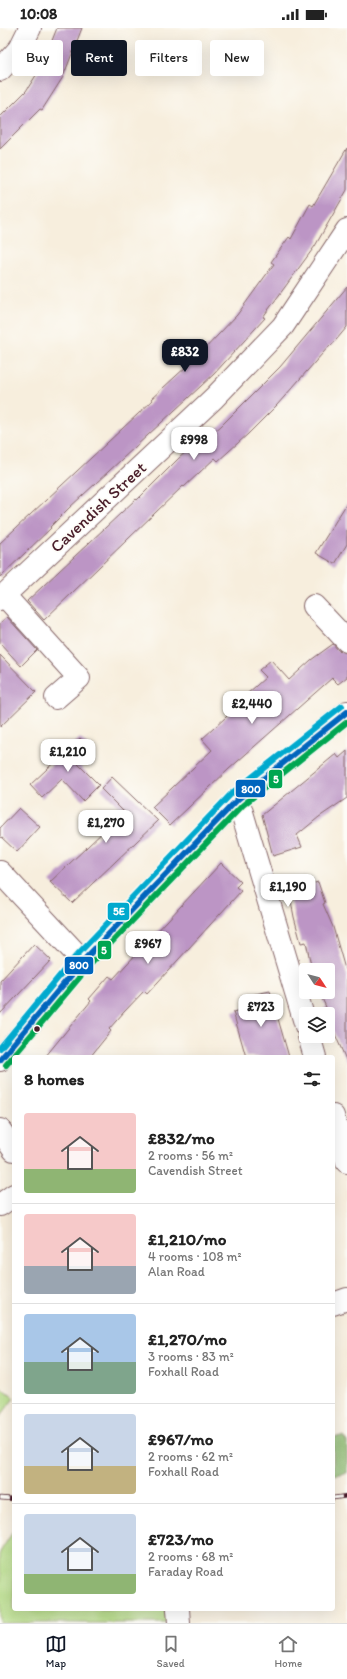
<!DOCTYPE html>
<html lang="en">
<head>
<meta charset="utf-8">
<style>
	body { margin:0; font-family:Itim,sans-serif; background:#f6f6f6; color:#222; height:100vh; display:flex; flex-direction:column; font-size:15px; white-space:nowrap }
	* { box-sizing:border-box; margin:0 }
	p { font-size:13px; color:#767676 }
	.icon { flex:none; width:22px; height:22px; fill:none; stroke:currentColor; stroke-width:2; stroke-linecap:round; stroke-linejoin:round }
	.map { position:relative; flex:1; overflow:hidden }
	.sheet { position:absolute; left:12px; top:1027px; width:323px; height:556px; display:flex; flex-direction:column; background:#fff; border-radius:4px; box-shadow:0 4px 16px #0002 }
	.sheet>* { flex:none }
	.hud { position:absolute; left:12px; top:12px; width:323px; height:36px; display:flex; gap:8px }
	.needle { width:26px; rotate:126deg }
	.buttons { position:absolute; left:299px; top:935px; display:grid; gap:8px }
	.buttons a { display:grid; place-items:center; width:36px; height:36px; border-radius:4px; background:#fff; box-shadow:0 4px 16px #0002; font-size:20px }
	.price { position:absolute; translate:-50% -34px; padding:0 9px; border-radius:8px; background:#fff; color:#222; font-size:13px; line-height:26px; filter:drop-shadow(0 1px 2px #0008) }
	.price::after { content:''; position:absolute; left:50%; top:24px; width:12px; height:9px; margin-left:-6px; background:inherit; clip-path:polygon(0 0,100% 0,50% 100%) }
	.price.selected { background:#111827; color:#fff }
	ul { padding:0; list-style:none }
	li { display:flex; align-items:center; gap:12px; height:100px; padding:0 12px }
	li+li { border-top:1px solid #e0e0e0 }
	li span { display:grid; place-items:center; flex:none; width:112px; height:80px; border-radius:4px; color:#555 }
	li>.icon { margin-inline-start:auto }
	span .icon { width:48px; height:48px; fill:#fffc; stroke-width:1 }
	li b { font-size:17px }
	h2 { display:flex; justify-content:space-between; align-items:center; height:48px; padding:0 12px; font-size:17px }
	.chip { padding:0 14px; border-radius:4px; background:#fff; box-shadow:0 4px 16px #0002; font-size:14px; line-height:36px }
	.chip.selected { background:#111827; color:#fff }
	.status { display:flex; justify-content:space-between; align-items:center; height:28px; padding:0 20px; background:#fff; direction:ltr }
	.status svg { height:11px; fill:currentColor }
	.dock { display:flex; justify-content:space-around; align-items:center; height:56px; border-top:1px solid #e0e0e0; background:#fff; font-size:11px; color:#767676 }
	.dock a { display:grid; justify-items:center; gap:2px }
	.dock .selected { color:#111827 }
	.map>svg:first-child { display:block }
	.green { fill:#b2d983; stroke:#7e7c57 }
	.forest { fill:#8db971; stroke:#6c6c4e }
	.building { fill:#bc95c5 }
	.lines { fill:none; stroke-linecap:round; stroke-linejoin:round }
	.minor-casing { stroke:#876769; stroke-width:24 }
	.major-casing { stroke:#876769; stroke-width:24 }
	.minor { stroke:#fff; stroke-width:22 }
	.major { stroke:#fff; stroke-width:22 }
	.rail-casing { stroke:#4a1f2b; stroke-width:4.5 }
	.rail { stroke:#fdfcf7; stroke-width:3; stroke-dasharray:9; stroke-linecap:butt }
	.bus-1-casing { stroke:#fdfcf7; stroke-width:9 }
	.bus-2-casing { stroke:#fdfcf7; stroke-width:9 }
	.bus-3-casing { stroke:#fdfcf7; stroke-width:9 }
	.bus-1 { stroke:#0065bd; stroke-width:6 }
	.bus-2 { stroke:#00a651; stroke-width:6 }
	.bus-3 { stroke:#00a9ce; stroke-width:6 }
	.bus-dot { fill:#4a1f2b; stroke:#fdfcf7; stroke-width:1.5 }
	.labels { text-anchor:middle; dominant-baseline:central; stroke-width:3.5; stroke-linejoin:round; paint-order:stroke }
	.street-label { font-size:17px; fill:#4a1f2b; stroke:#fdfcf7 }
	.line-badge { stroke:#fdfcf7; stroke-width:1.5 }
	.badge-label { font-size:11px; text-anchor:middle; font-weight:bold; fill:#fff }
</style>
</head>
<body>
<div class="status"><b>10:08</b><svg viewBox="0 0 49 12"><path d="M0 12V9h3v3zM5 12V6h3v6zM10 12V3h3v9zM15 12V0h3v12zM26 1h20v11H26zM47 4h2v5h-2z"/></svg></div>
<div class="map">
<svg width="347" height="1595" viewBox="0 0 347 1595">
	<rect width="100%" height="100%" fill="#fdfcf7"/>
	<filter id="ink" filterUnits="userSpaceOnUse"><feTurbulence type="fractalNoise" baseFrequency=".025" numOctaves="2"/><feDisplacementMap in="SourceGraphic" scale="8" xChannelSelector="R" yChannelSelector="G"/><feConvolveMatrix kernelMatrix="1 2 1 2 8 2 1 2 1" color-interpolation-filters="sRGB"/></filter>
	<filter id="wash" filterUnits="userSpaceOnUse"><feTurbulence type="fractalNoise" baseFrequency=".012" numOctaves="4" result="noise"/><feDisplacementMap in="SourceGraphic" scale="16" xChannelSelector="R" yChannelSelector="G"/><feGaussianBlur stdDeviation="0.9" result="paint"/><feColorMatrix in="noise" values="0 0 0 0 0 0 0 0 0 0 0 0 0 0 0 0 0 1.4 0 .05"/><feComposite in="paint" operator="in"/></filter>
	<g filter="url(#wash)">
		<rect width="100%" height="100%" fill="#f7eedd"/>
		<!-- green -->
		<g class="green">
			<polygon points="0,1359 14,1370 0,1389"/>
			<polygon points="14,1502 14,1581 165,1581 167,1595 0,1595 0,1524"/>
		</g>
		<!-- forest -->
		<polygon class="forest" points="343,1408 347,1414 347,1445 333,1447 333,1409"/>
		<g id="blocks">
			<!-- building -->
			<g class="building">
				<polygon points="57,0 82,0 63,49 42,82 40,81 0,121 0,89 26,63 42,38"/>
				<polygon points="347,120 347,162 315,218 263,289 265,290 214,346 69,480 50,499 51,500 0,549 0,515 153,372 151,371 200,326 237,287 274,236 271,234 289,209 291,211 310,176 313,178"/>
				<polygon points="347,259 347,299 331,318 330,317 277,377 248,406 218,433 215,430 184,459 183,458 44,592 27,573 136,471 137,472 178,431 188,422 191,425 222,397 280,339"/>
				<polygon points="347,475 347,516 335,536 316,525"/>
				<polygon points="7,589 37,622 21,638 0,615 0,595"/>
				<polygon points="333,616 338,622 347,625 347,649 338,656 332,650 229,741 170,797 152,779 212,722 202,711 249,668 247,666 266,649 259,642 271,632 289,652 311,632"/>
				<polygon points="0,627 36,664 0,699"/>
				<polygon points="80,710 93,723 78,736 99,757 83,773 62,751 42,770 30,757"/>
				<polygon points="347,723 347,770 319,789 297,807 302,819 273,828 262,787 336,726 339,730"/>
				<polygon points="112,749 158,793 72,875 50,854 124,784 101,761"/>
				<polygon points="19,780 40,799 17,824 0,808 0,800"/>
				<polygon points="221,835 241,854 236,859 241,863 147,966 144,963 124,984 109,1001 111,1003 90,1029 45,1029 91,973 89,971 109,948 113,951"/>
				<polygon points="318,854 325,875 323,876 333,899 347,948 347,1034 328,990 328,986 326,986 324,980 326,979 319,964 328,964 328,942 312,942 306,914 301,915 294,889 289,863"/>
				<polygon points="34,916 51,932 0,986 0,953"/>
				<polygon points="270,963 289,1029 246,1029 233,984 250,979 246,968"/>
			</g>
		</g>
	</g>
	<g filter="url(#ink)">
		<use href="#blocks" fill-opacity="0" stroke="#876769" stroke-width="1"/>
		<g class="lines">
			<!-- minor casing -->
			<g class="minor-casing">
				<g id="minor">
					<polyline points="0,42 20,20 30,0"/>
					<polyline points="4,567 79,650 56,670"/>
					<polyline points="0,571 214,370 283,298 347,202"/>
					<polyline points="314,578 347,613"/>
					<polyline points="238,771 306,998"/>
					<polyline points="0,844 83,933"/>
					<polyline points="309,1008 315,1029"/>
					<polyline points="333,1088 347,1134"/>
					<polyline points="0,1102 14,1122"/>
					<polyline points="0,1177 14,1167"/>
					<polyline points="333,1276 347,1271"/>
					<polyline points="178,1581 179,1595"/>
				</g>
			</g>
			<!-- major casing -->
			<g class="major-casing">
				<polyline id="major" points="0,1032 83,933 238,771 347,684"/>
			</g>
			<!-- minor -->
			<use href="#minor" class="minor"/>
			<!-- major -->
			<use href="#major" class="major"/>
			<!-- rail casing -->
			<g class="rail-casing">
				<g id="rail">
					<polyline points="0,1470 14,1471"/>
					<polyline points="333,1470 347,1468"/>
				</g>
			</g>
			<!-- rail -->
			<use href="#rail" class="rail"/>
			<!-- bus-1 casing -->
			<g class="bus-1-casing">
				<polyline id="bus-1" points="0,1032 83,933 238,771 347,684"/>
			</g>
			<!-- bus-2 casing -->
			<g class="bus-2-casing">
				<polyline id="bus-2" points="6,1037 89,938 243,777 347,694"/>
			</g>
			<!-- bus-3 casing -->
			<g class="bus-3-casing">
				<polyline id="bus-3" points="0,1020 77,927 232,765 342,678"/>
			</g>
			<!-- bus-1 -->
			<use href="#bus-1" class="bus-1"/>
			<!-- bus-2 -->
			<use href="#bus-2" class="bus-2"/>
			<!-- bus-3 -->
			<use href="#bus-3" class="bus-3"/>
		</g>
	</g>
	<!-- markers -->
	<circle class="bus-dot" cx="37" cy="1001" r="3.5"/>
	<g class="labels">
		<!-- street labels -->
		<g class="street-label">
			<text transform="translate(98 479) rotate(-43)">Cavendish Street</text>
		</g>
	</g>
	<g class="line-badge">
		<rect x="268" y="741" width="15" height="20" rx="4" fill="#00a651"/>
		<rect x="235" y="751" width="31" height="19" rx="4" fill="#0065bd"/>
		<rect x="107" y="874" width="23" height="19" rx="4" fill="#00a9ce"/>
		<rect x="97" y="912" width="15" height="20" rx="4" fill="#00a651"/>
		<rect x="64" y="928" width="30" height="19" rx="4" fill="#0065bd"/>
	</g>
	<g class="badge-label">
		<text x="276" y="755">5</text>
		<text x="251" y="765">800</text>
		<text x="119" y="887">5E</text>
		<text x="104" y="926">5</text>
		<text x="79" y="941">800</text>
	</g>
</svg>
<div class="buttons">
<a><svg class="needle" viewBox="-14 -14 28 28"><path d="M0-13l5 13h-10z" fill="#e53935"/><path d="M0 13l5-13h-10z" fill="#767676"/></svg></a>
<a><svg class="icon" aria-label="layers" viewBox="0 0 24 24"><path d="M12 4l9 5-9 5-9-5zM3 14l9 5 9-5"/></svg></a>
</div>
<b class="price selected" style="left:185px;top:345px">£832</b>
<b class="price" style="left:194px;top:433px">£998</b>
<b class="price" style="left:252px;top:697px">£2,440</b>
<b class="price" style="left:68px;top:745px">£1,210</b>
<b class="price" style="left:106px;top:816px">£1,270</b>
<b class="price" style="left:288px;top:880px">£1,190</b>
<b class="price" style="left:148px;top:937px">£967</b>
<b class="price" style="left:261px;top:1000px">£723</b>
<div class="hud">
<a class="chip">Buy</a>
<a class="chip selected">Rent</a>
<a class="chip">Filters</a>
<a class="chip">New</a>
</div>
<section class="sheet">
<h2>8 homes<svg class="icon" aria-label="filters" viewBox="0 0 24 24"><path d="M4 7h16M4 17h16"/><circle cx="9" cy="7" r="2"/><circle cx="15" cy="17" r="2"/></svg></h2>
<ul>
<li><span style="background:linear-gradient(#f6c9c9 70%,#8fb573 0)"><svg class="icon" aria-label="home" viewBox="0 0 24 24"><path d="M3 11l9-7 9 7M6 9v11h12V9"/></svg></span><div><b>£832/mo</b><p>2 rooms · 56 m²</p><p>Cavendish Street</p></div></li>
<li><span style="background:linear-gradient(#f6c9c9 65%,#9aa5b1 0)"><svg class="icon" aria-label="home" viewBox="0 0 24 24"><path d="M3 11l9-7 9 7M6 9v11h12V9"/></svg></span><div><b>£1,210/mo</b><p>4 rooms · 108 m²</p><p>Alan Road</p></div></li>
<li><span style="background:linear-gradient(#a9c7e8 60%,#7fa58c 0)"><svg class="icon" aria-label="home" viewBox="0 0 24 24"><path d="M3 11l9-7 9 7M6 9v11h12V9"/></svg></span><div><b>£1,270/mo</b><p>3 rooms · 83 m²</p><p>Foxhall Road</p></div></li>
<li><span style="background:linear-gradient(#c9d6e8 65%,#c2b280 0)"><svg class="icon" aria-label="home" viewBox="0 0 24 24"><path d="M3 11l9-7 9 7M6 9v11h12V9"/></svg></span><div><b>£967/mo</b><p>2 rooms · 62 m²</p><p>Foxhall Road</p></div></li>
<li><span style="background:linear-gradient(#c9d6e8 75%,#8fb573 0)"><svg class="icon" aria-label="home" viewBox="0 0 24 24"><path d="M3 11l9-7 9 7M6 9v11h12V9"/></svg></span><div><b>£723/mo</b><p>2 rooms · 68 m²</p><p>Faraday Road</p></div></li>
</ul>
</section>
</div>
<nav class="dock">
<a class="selected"><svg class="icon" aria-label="map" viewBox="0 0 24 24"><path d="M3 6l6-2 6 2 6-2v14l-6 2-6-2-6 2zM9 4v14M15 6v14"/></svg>Map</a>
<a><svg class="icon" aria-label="saved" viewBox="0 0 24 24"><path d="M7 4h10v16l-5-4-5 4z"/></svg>Saved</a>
<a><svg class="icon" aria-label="home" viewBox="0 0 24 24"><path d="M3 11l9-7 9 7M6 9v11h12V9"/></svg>Home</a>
</nav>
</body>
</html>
